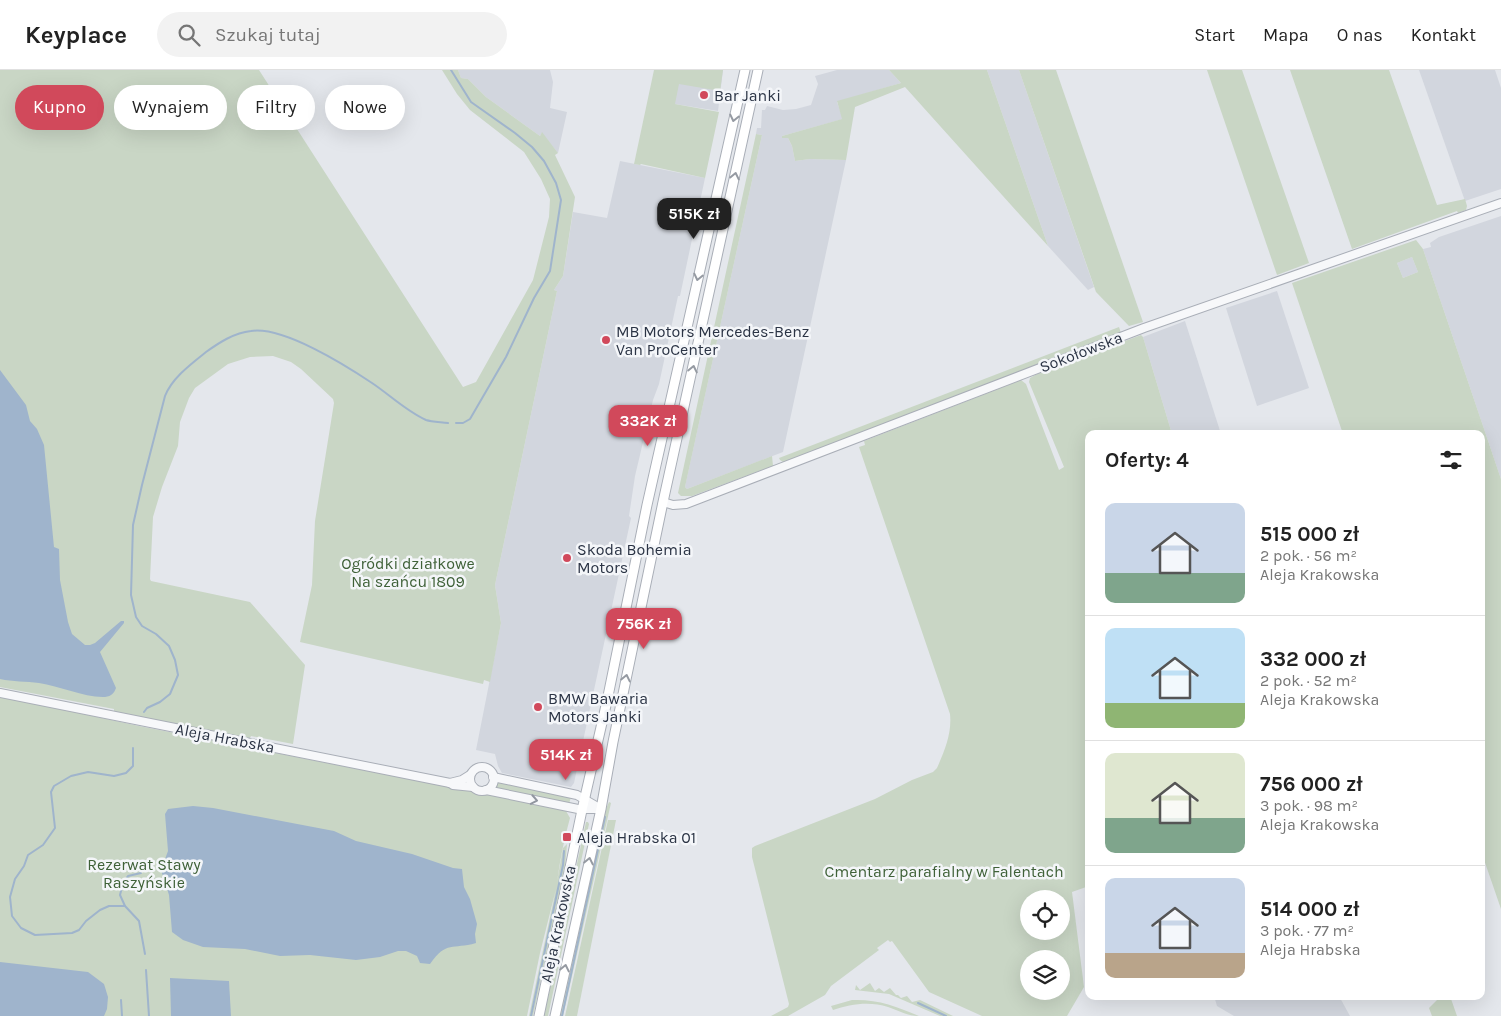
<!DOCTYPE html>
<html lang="pl">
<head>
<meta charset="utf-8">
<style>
	body { margin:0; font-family:Karla,sans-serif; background:#f2f2f2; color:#222; height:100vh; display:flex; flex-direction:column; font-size:19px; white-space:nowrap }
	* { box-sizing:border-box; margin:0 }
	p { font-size:16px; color:#767676 }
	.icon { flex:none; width:28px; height:28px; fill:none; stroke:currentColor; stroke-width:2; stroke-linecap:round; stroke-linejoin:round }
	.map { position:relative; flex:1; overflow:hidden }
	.drawer { position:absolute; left:1085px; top:360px; width:400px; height:570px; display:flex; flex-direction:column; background:#fff; border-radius:10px; box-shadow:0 5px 20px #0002 }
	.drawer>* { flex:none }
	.hud { position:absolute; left:15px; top:15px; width:475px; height:45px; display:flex; gap:10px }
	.buttons { position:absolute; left:1020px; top:820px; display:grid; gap:10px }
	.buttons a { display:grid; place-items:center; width:50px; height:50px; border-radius:50%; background:#fff; box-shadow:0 5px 20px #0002; font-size:25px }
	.price { position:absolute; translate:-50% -42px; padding:0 11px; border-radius:10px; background:#d1495b; color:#fff; font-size:16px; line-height:32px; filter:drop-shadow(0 1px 2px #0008) }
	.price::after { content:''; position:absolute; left:50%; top:30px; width:15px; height:11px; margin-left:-8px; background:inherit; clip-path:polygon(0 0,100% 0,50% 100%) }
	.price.on { background:#222; color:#fff }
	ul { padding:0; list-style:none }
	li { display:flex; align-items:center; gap:15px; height:125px; padding:0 20px }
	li+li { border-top:1px solid #e0e0e0 }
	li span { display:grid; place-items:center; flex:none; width:140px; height:100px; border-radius:10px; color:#555 }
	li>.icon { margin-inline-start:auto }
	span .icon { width:60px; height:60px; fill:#fffc; stroke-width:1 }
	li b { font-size:21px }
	h2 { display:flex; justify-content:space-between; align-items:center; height:60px; padding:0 20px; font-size:21px }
	.tag { padding:0 18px; border-radius:22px; background:#fff; box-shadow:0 5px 20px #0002; font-size:18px; line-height:45px }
	.tag.on { background:#d1495b; color:#fff }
	header { display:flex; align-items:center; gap:30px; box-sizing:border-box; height:70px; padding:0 25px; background:#fff; border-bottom:1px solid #e0e0e0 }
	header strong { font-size:24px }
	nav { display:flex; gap:28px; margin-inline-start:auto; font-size:18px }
	.search { width:350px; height:45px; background:#f2f2f2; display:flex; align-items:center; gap:12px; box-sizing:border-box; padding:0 18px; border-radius:28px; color:#767676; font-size:19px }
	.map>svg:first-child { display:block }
	.built { fill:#d2d6de }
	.green { fill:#c9d6c5; fill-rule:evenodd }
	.water { fill:#9fb4cc }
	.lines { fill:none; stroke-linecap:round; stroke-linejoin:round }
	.stream { stroke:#9fb4cc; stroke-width:2 }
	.tertiary-casing { stroke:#a9aeb7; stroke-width:10 }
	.secondary-casing { stroke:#a9aeb7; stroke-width:11 }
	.tertiary { stroke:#f7f8fa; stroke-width:8 }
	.secondary { stroke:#fff; stroke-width:9 }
	.oneway { stroke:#959aa2 }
	.oneway2 { stroke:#9196a0 }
	.poi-dot { fill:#d1495b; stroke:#f4f6f9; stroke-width:2 }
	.labels { text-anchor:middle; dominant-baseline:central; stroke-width:5; stroke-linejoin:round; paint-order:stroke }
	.poi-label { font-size:16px; fill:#2b3445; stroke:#f4f6f9; text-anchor:start }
	.street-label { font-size:16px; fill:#2b3445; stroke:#f4f6f9 }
	.park-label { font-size:16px; fill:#3f6138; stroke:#f4f6f9 }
</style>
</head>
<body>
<header>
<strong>Keyplace</strong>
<div class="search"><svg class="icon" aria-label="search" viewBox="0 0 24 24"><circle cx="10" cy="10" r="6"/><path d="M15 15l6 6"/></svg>Szukaj tutaj</div>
<nav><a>Start</a><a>Mapa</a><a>O nas</a><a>Kontakt</a></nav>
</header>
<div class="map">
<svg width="1501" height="946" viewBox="0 0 1501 946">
	<rect width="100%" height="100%" fill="#e4e7ec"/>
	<!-- built -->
	<g class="built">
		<polygon points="458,0 550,0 553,12 550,38 567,42 558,83 542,63 540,66 486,27 468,9 461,8"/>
		<polygon points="654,0 723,0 718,41 675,34"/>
		<polygon points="837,0 889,0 901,13 837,32 843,49 782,66 788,68 792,76 795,91 810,89 846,90 783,382 687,419 685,417 686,412 762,65 756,64 757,58 761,58 762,40 765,40 767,36 783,40 796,39 811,35 818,14 815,6"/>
		<polygon points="987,0 1019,0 1094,217 1088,220 1048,176"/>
		<polygon points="1419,0 1495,0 1501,18 1501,119 1465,131"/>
		<polygon points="620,91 705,108 680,226 678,226 659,314 653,330 635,406 629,446 631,448 574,713 571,717 502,703 498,696 495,684 476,680 501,553 495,515 557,221 554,220 563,206 573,142 607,148"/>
		<polygon points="1501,146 1501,409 1423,179 1431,177 1430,173 1439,167"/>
		<polygon points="1412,187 1418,202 1403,208 1397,193"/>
		<polygon points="1277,221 1309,318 1257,336 1226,238"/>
		<polygon points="1185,251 1221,364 1172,364 1143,267"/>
		<polygon points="1214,926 1339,926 1350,946 1234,946 1217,936"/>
	</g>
	<!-- green -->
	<g class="green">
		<polygon points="0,0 259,0 463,317 476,312 533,210 549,147 550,129 541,109 524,82 470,40 457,24 442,0 458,0 461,8 468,9 486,27 540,66 542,62 558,83 555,85 575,127 563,206 554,220 557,221 495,515 501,553 490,612 484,610 483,614 300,572 312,515 315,451 334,333 333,329 301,299 291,292 273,286 250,287 228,294 195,318 189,328 180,352 178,376 162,417 153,447 150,509 151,511 250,532 305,595 293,674 251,666 250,668 114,644 114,639 0,617"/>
		<polygon points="654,0 723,0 720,21 679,14 675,34 719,42 705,108 641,94 640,95 634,94"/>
		<polygon points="889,0 987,0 1048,176 905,17 855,37 846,90 810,89 795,91 792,76 788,68 782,68 782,66 842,49 837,31 901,13"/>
		<polygon points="1019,0 1056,0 1143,252 1129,256 1096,222"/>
		<polygon points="1207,0 1242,0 1309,193 1277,205"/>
		<polygon points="1290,0 1389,0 1437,135 1465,129 1467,136 1466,140 1458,143 1457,141 1352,179"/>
		<polygon points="756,64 762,65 685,417 687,419 772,386 773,396 692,426 681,426 678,423"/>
		<path d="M1416,170L1423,179L1501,409V839L1481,781V364H1343L1292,213ZM1412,187L1418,202L1403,208L1397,193Z"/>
		<polygon points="1119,257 1121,263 783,392 780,390 779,388"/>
		<path d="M1141,265L1143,267L1172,364H1089V816L1072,822L1084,917L1067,946H982L929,922L892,871L890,872L888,870L877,878L879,880L831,916L825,925L788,946H771L788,937L789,934L752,787V778L755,776L875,729L912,710L933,702L937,698C945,680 952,663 950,644L859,377L865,375L864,371L1021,310L1026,314L1059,400L1064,397L1029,312L1030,308L1037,304ZM1029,829H1061V861H1029ZM1029,889H1061V921H1029Z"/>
		<path d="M0,626L139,656L525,732L566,741L570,748C564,769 560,790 557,812L563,778L567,774L565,798L533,946H529L556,819L540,883L527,946H0Z"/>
		<polygon points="496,711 571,727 569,734 492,718"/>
		<polygon points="609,732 611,733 563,946 559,946 606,739"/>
		<polygon points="608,750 616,750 577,946 565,946"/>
		<polygon points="586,752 588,752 589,754 548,946 544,946"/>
		<polygon points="870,913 875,921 879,918 884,922 890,918 896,925 898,925 901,928 907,926 912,932 920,930 953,946 940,946 889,924 855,920 856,915 860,920"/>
		<polygon points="1441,926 1450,926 1457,946 1432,946 1429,938"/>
		<path d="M852,930C877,929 896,936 919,946C908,946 899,941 888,937C870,931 850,934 833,940L831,936Z"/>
	</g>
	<!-- water -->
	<g class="water">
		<path d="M0,300L26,335L30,351L37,359L44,375L54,477L59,479L60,510L68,552L72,564L85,575H90L95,573L121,551H124V553L100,582L116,618C114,623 112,626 105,627C85,628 60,616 39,613C26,611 13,612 0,609Z"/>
		<path d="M193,736L213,738L334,761L356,771L412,784L453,798L462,799L464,817L470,829L477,854L475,864L476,873C452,880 447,870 430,894L420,893L417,886L406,881H398L380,887L356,890L310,885L280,886L245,879L203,877L183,870L172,862L169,825L161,800L168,781L165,744L168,739Z"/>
		<polygon points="0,892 88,902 104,914 108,927 107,939 104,946 0,946"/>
		<polygon points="170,908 229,911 231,946 171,946"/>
	</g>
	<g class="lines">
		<!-- stream -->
		<g class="stream">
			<polyline points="451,0 471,32 515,63 532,77 544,91 556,113 561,130 550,201 534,228 506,287 470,349 463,353 456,353"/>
			<path d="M144,642L147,638L160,632L170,624L178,605L175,590L169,576L156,564L142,556L136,547L131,525L133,455L142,415L165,326C172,308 191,294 206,282C220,272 234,263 251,261C283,256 345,295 372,313C390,325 406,341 426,350C432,352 441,352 448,353"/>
			<polyline points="141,803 128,806 123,813 120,825 125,836 139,851 145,884"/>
			<polyline points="125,836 109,836 100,840 86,851 79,860 72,863 35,865 21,858 12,846 10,827 15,809 24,796 28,785 43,775 55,758 51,722 54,716 71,706 88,702 114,706 126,703 133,696 133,678"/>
			<polyline points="146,900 149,946"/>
			<polyline points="121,930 122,946"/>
			<polyline points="918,933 946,946"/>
			<polyline points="531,946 563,795 564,781"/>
			<polyline points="562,946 605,747"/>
		</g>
		<!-- tertiary casing -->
		<g class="tertiary-casing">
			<g id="tertiary">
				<polyline points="663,432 673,435 686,434 1144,258 1501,133"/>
				<polyline points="0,623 450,713 453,715 473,717"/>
				<circle cx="482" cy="709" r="12"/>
				<polyline points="493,707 577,725 601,739"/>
				<polyline points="450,713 462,710 470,705"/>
				<polyline points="486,720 578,739 601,739"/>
			</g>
		</g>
		<!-- secondary casing -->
		<g class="secondary-casing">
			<g id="secondary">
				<polyline points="539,946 582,740 607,631 647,435 745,0"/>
				<polyline points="555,946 601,739 613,672 663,432 758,0"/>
			</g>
		</g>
		<!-- tertiary -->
		<use href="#tertiary" class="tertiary"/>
		<!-- secondary -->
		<use href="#secondary" class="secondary"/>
	</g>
	<!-- one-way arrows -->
	<defs><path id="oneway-chevron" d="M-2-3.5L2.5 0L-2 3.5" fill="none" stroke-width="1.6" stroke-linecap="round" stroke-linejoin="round" transform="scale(1.25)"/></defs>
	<g class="oneway">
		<use href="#oneway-chevron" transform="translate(734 48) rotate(103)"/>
		<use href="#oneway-chevron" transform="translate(735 106) rotate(-78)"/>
		<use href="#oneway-chevron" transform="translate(698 207) rotate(103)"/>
		<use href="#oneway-chevron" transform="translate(693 299) rotate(-78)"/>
		<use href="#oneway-chevron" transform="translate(626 608) rotate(-78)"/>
		<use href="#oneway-chevron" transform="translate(589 791) rotate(-78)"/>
		<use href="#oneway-chevron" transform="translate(565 898) rotate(-78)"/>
	</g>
	<use class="oneway2" href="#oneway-chevron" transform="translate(534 730) rotate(11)"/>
	<!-- markers -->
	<g class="poi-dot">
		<circle cx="704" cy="25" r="5"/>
		<circle cx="606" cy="270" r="5"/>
		<circle cx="567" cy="488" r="5"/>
		<circle cx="538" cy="637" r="5"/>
		<rect x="562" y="762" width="10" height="10" rx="2.5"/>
	</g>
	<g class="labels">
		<!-- poi labels -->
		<g class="poi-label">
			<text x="714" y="25">Bar Janki</text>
			<text x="616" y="261">MB Motors Mercedes-Benz<tspan x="616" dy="18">Van ProCenter</tspan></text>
			<text x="577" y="479">Skoda Bohemia<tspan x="577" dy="18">Motors</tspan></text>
			<text x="548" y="628">BMW Bawaria<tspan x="548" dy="18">Motors Janki</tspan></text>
			<text x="577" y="767">Aleja Hrabska 01</text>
		</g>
		<!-- street labels -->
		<g class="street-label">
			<text transform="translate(1081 282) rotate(-21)">Sokołowska</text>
			<text transform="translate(225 668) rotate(11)">Aleja Hrabska</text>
			<text transform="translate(558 854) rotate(-78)">Aleja Krakowska</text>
		</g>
		<!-- park labels -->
		<g class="park-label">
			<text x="408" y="493">Ogródki działkowe<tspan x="408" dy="18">Na szańcu 1809</tspan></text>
			<text x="144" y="794">Rezerwat Stawy<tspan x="144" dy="18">Raszyńskie</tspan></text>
			<text x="944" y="801">Cmentarz parafialny w Falentach</text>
		</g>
	</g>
</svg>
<div class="buttons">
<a><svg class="icon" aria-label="locate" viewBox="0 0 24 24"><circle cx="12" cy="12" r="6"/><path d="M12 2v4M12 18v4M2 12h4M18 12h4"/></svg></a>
<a><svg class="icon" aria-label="layers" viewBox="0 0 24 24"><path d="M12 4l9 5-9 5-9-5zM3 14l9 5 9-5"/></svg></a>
</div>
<b class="price on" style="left:694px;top:170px">515K zł</b>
<b class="price" style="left:648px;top:377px">332K zł</b>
<b class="price" style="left:644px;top:580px">756K zł</b>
<b class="price" style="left:566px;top:711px">514K zł</b>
<div class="hud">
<a class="tag on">Kupno</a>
<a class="tag">Wynajem</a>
<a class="tag">Filtry</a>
<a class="tag">Nowe</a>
</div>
<section class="drawer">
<h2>Oferty: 4<svg class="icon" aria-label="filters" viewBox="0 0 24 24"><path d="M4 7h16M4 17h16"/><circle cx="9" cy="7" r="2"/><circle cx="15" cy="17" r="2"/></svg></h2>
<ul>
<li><span style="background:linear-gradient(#c9d6e8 70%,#7fa58c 0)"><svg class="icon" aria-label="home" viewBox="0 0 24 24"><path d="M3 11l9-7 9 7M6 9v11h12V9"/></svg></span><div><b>515 000 zł</b><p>2 pok. · 56 m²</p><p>Aleja Krakowska</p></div></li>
<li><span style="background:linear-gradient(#bfe0f5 75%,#8fb573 0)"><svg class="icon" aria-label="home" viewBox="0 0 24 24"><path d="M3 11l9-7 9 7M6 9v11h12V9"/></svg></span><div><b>332 000 zł</b><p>2 pok. · 52 m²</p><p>Aleja Krakowska</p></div></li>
<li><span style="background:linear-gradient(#dfe7d0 65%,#7fa58c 0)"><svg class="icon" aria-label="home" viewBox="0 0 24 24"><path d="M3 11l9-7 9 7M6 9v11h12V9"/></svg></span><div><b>756 000 zł</b><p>3 pok. · 98 m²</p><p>Aleja Krakowska</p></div></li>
<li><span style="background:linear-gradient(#c9d6e8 75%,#b9a48a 0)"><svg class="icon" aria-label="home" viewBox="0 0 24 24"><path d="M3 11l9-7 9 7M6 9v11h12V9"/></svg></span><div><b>514 000 zł</b><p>3 pok. · 77 m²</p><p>Aleja Hrabska</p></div></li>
</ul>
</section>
</div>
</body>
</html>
